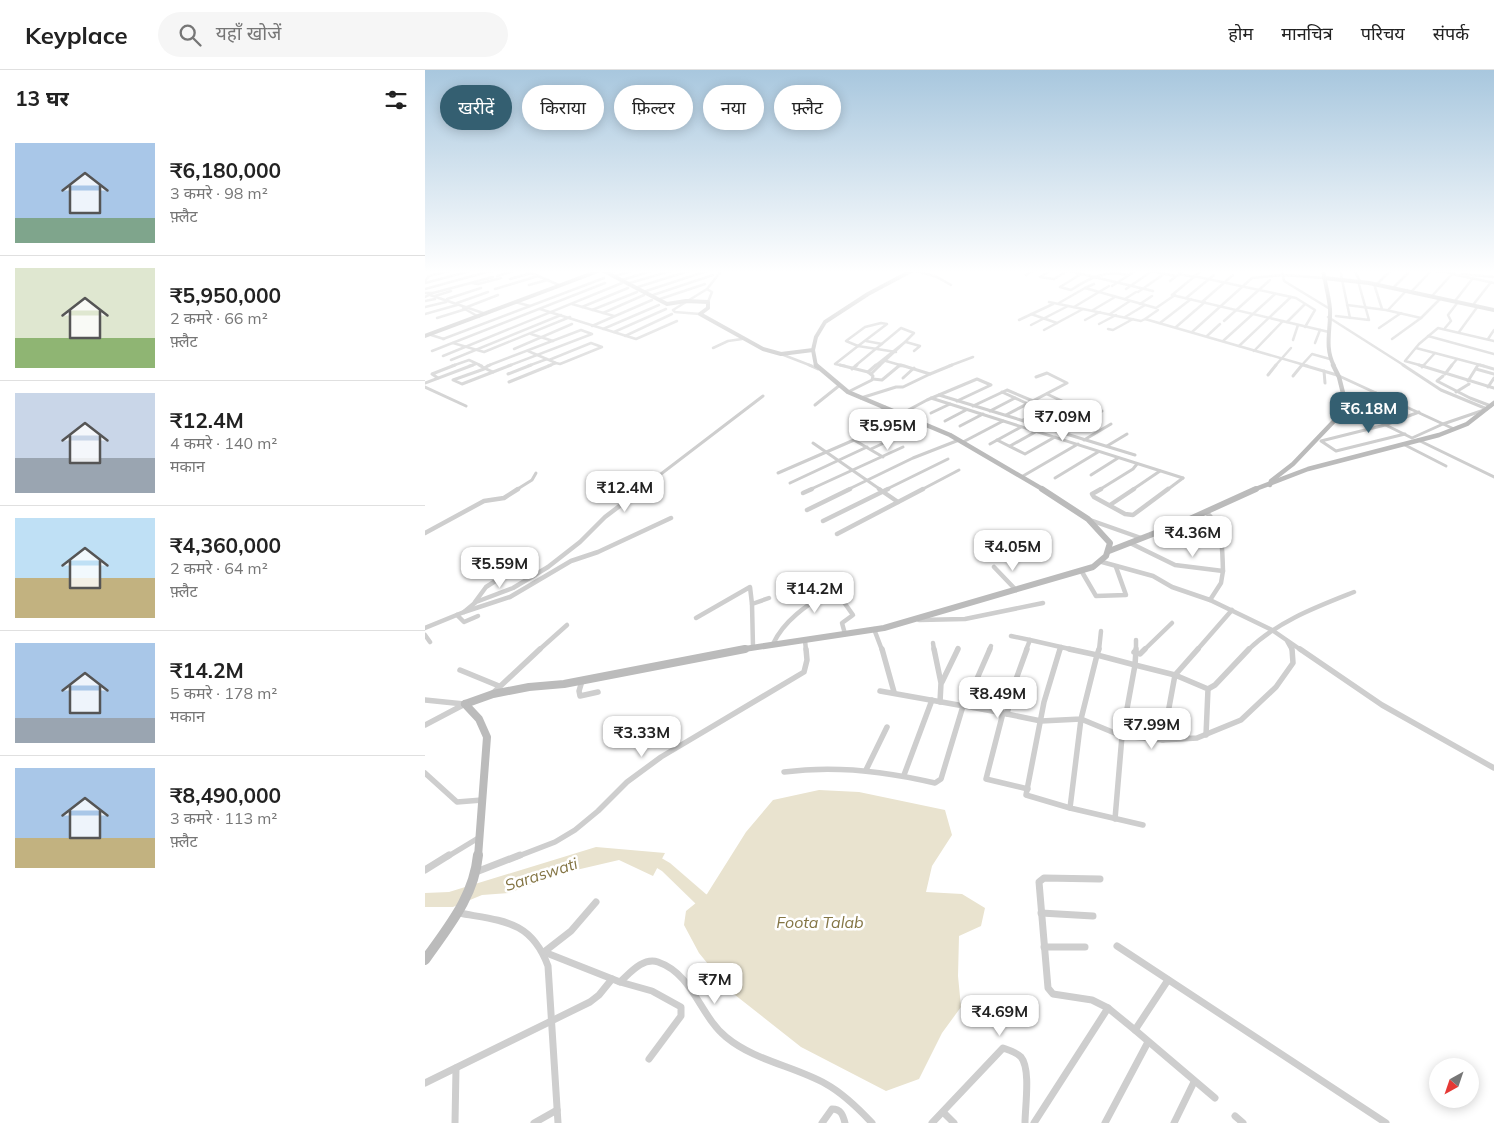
<!DOCTYPE html>
<html lang="hi">
<head>
<meta charset="utf-8">
<style>
	body { margin:0; font-family:Mulish,"Noto Sans Devanagari",sans-serif; background:#f6f6f6; color:#222; height:100vh; display:flex; flex-direction:column; font-size:19px; white-space:nowrap }
	* { box-sizing:border-box; margin:0 }
	p { font-size:16px; color:#767676 }
	.icon { flex:none; width:28px; height:28px; fill:none; stroke:currentColor; stroke-width:2; stroke-linecap:round; stroke-linejoin:round }
	.map { position:relative; flex:1; overflow:hidden }
	.details { display:flex; flex-direction:column; background:#fff; width:425px }
	.details>* { flex:none }
	.top-card { position:absolute; left:15px; top:15px; width:475px; height:45px; display:flex; gap:10px }
	.needle { width:32px; rotate:220deg }
	.controls { position:absolute; left:1004px; top:988px; display:grid; gap:10px }
	.controls a { display:grid; place-items:center; width:50px; height:50px; border-radius:50%; background:#fff; box-shadow:0 2px 12px #0003; font-size:25px }
	.price { position:absolute; translate:-50% -42px; padding:0 11px; border-radius:10px; background:#fff; color:#222; font-size:16px; line-height:32px; filter:drop-shadow(0 1px 2px #0008) }
	.price::after { content:''; position:absolute; left:50%; top:30px; width:15px; height:11px; margin-left:-8px; background:inherit; clip-path:polygon(0 0,100% 0,50% 100%) }
	.price.active { background:#345f71; color:#fff }
	ul { padding:0; list-style:none }
	li { display:flex; align-items:center; gap:15px; height:125px; padding:0 15px }
	li+li { border-top:1px solid #e0e0e0 }
	li span { display:grid; place-items:center; flex:none; width:140px; height:100px; border-radius:0px; color:#555 }
	li>.icon { margin-inline-start:auto }
	span .icon { width:60px; height:60px; fill:#fffc; stroke-width:1 }
	li b { font-size:21px }
	h2 { display:flex; justify-content:space-between; align-items:center; height:60px; padding:0 15px; font-size:21px }
	.chip { padding:0 18px; border-radius:22px; background:#fff; box-shadow:0 2px 12px #0003; font-size:18px; line-height:45px }
	.chip.active { background:#345f71; color:#fff }
	header { display:flex; align-items:center; gap:30px; box-sizing:border-box; height:70px; padding:0 25px; background:#fff; border-bottom:1px solid #e0e0e0 }
	header strong { font-size:24px }
	nav { display:flex; gap:28px; margin-inline-start:auto; font-size:18px }
	.search { width:350px; height:45px; background:#f6f6f6; display:flex; align-items:center; gap:12px; box-sizing:border-box; padding:0 18px; border-radius:28px; color:#767676; font-size:19px }
	main { display:flex; flex:1; min-height:0 }
	.map>svg:first-child { display:block }
	.water { fill:#e9e3cf }
	.lines { fill:none; stroke-linecap:round; stroke-linejoin:round }
	.river { fill:#e9e3cf; fill-rule:evenodd }
	.street-far4 { stroke:#cecece; stroke-width:2.5 }
	.street-far3 { stroke:#cecece; stroke-width:3 }
	.street-far2 { stroke:#cecece; stroke-width:4.5 }
	.street-far1 { stroke:#cecece; stroke-width:5.5 }
	.street { stroke:#cecece; stroke-width:7 }
	.secondary-far4 { stroke:#bbb; stroke-width:4 }
	.secondary-far3 { stroke:#bbb; stroke-width:4.5 }
	.secondary-far2 { stroke:#bbb; stroke-width:6 }
	.secondary-far1 { stroke:#bbb; stroke-width:8 }
	.secondary { stroke:#bbb; stroke-width:10 }
	.labels { text-anchor:middle; dominant-baseline:central; stroke-width:5; stroke-linejoin:round; paint-order:stroke }
	.near-water-label { font-size:16px; font-style:italic; fill:#847544; stroke:#fff }
</style>
</head>
<body>
<header>
<strong>Keyplace</strong>
<div class="search"><svg class="icon" aria-label="search" viewBox="0 0 24 24"><circle cx="10" cy="10" r="6"/><path d="M15 15l6 6"/></svg>यहाँ खोजें</div>
<nav><a>होम</a><a>मानचित्र</a><a>परिचय</a><a>संपर्क</a></nav>
</header>
<main>
<section class="details">
<h2>13 घर<svg class="icon" aria-label="filters" viewBox="0 0 24 24"><path d="M4 7h16M4 17h16"/><circle cx="9" cy="7" r="2"/><circle cx="15" cy="17" r="2"/></svg></h2>
<ul>
<li><span style="background:linear-gradient(#a9c7e8 75%,#7fa58c 0)"><svg class="icon" aria-label="home" viewBox="0 0 24 24"><path d="M3 11l9-7 9 7M6 9v11h12V9"/></svg></span><div><b>₹6,180,000</b><p>3 कमरे · 98 m²</p><p>फ़्लैट</p></div></li>
<li><span style="background:linear-gradient(#dfe7d0 70%,#8fb573 0)"><svg class="icon" aria-label="home" viewBox="0 0 24 24"><path d="M3 11l9-7 9 7M6 9v11h12V9"/></svg></span><div><b>₹5,950,000</b><p>2 कमरे · 66 m²</p><p>फ़्लैट</p></div></li>
<li><span style="background:linear-gradient(#c9d6e8 65%,#9aa5b1 0)"><svg class="icon" aria-label="home" viewBox="0 0 24 24"><path d="M3 11l9-7 9 7M6 9v11h12V9"/></svg></span><div><b>₹12.4M</b><p>4 कमरे · 140 m²</p><p>मकान</p></div></li>
<li><span style="background:linear-gradient(#bfe0f5 60%,#c2b280 0)"><svg class="icon" aria-label="home" viewBox="0 0 24 24"><path d="M3 11l9-7 9 7M6 9v11h12V9"/></svg></span><div><b>₹4,360,000</b><p>2 कमरे · 64 m²</p><p>फ़्लैट</p></div></li>
<li><span style="background:linear-gradient(#a9c7e8 75%,#9aa5b1 0)"><svg class="icon" aria-label="home" viewBox="0 0 24 24"><path d="M3 11l9-7 9 7M6 9v11h12V9"/></svg></span><div><b>₹14.2M</b><p>5 कमरे · 178 m²</p><p>मकान</p></div></li>
<li><span style="background:linear-gradient(#a9c7e8 70%,#c2b280 0)"><svg class="icon" aria-label="home" viewBox="0 0 24 24"><path d="M3 11l9-7 9 7M6 9v11h12V9"/></svg></span><div><b>₹8,490,000</b><p>3 कमरे · 113 m²</p><p>फ़्लैट</p></div></li>
</ul>
</section>
<div class="map">
<svg width="1069" height="1053" viewBox="0 0 1069 1053">
	<rect width="100%" height="100%" fill="#fff"/>
	<!-- water -->
	<g class="water">
		<polygon points="394,720 434,722 520,740 527,765 507,796 501,822 537,824 560,838 556,856 534,866 533,906 536,937 517,963 494,1009 461,1021 376,977 305,921 274,883 259,855 261,841 282,824 321,762 348,730"/>
		<polygon points="171,777 240,783 228,806 194,790 134,804 84,823 57,825 28,837 0,837 0,823 24,822"/>
	</g>
	<g class="lines">
		<!-- river -->
		<polygon class="river" points="226,782 245,793 282,825 283,830 282,835 277,836 272,835 237,801 222,792 220,788 222,784"/>
		<!-- street-far4 -->
		<g class="street-far4">
			<polyline points="488,200 512,207 526,215"/>
			<polyline points="626,200 615,207 629,209 642,201"/>
			<polyline points="640,200 728,221"/>
			<polyline points="857,200 859,211 905,239"/>
			<polyline points="915,200 925,248"/>
			<polyline points="929,200 935,211"/>
			<polyline points="1000,200 1029,203"/>
			<polyline points="1056,200 1059,200"/>
			<polyline points="725,201 751,206"/>
			<polyline points="65,202 71,200"/>
			<polyline points="106,203 134,215"/>
			<polyline points="183,203 193,200"/>
			<path d="M656,204L635,217L646,220C666,207 680,200 704,205L711,200"/>
			<polyline points="754,204 769,207"/>
			<polyline points="1037,204 1069,207"/>
			<polyline points="601,205 609,200"/>
			<polyline points="72,206 92,200"/>
			<polyline points="190,206 211,200"/>
			<polyline points="769,206 871,228 890,240 880,257"/>
			<polyline points="85,209 106,203 99,200"/>
			<polyline points="197,210 229,200"/>
			<polyline points="0,211 4,206 28,200"/>
			<polyline points="745,211 758,201"/>
			<polyline points="0,213 49,200"/>
			<polyline points="47,213 53,214 76,208"/>
			<polyline points="205,213 249,200"/>
			<polyline points="949,214 957,239"/>
			<polyline points="952,214 966,200"/>
			<polyline points="104,215 122,210"/>
			<polyline points="687,216 704,205"/>
			<polyline points="213,217 267,200"/>
			<polyline points="660,218 669,214"/>
			<polyline points="968,218 986,200"/>
			<polyline points="0,219 62,202"/>
			<polyline points="70,219 113,206"/>
			<polyline points="282,219 297,200"/>
			<polyline points="701,219 727,201"/>
			<polyline points="221,221 285,200"/>
			<polyline points="987,221 1005,202"/>
			<polyline points="713,222 739,204"/>
			<polyline points="0,223 8,223 0,227"/>
			<polyline points="8,223 68,207"/>
			<polyline points="5,225 61,244"/>
			<polyline points="228,225 288,205"/>
			<polyline points="747,225 904,262"/>
			<polyline points="747,225 776,201"/>
			<polyline points="10,226 26,221"/>
			<polyline points="1007,226 1027,204 1069,213"/>
			<polyline points="761,228 789,205"/>
			<polyline points="22,229 56,218"/>
			<polyline points="235,229 280,214"/>
			<polyline points="700,229 711,222"/>
			<polyline points="0,231 10,229"/>
			<polyline points="1030,231 1048,208"/>
			<polyline points="90,232 105,236"/>
			<polyline points="624,232 716,251 720,249 883,296"/>
			<polyline points="777,232 808,205"/>
			<polyline points="32,233 63,222"/>
			<polyline points="634,233 660,218 731,238 750,225"/>
			<polyline points="147,234 189,246"/>
			<polyline points="715,234 727,226"/>
			<polyline points="922,235 961,240 996,248"/>
			<polyline points="1048,235 1066,212"/>
			<polyline points="0,237 21,232"/>
			<polyline points="42,237 73,225"/>
			<polyline points="157,237 203,218"/>
			<polyline points="649,237 684,216"/>
			<polyline points="38,238 54,247"/>
			<polyline points="115,239 211,269 252,251"/>
			<polyline points="167,240 212,222"/>
			<polyline points="668,240 690,227"/>
			<polyline points="963,240 982,220"/>
			<polyline points="178,243 219,225"/>
			<polyline points="0,244 32,235"/>
			<polyline points="275,244 250,242 248,240 282,219 287,222 283,232"/>
			<polyline points="606,244 632,253"/>
			<polyline points="685,244 705,231"/>
			<polyline points="911,246 944,250 933,211"/>
			<polyline points="700,247 720,235"/>
			<polyline points="903,247 980,296"/>
			<polyline points="12,248 41,239"/>
			<polyline points="720,249 733,240"/>
			<polyline points="594,250 628,234"/>
			<polyline points="660,250 675,242"/>
			<polyline points="799,251 845,210"/>
			<polyline points="862,252 880,234"/>
			<polygon points="456,253 462,254 433,276 421,271 440,257"/>
			<polyline points="735,253 766,229"/>
			<polyline points="674,254 691,245"/>
			<polyline points="606,255 643,236"/>
			<polyline points="167,256 227,230"/>
			<polyline points="751,257 780,232"/>
			<polyline points="954,258 976,243"/>
			<polyline points="1020,258 1026,251 1023,245 1033,232"/>
			<polyline points="178,259 234,235"/>
			<polyline points="683,259 688,260 708,249"/>
			<polyline points="619,260 658,239"/>
			<polyline points="189,262 241,239"/>
			<polyline points="767,262 827,208 858,205 899,208"/>
			<polyline points="1034,262 1053,236"/>
			<polyline points="106,264 128,271"/>
			<polyline points="6,265 19,269"/>
			<polyline points="200,266 247,244"/>
			<polyline points="782,266 795,254"/>
			<polyline points="1003,266 1069,284"/>
			<polyline points="18,269 179,208"/>
			<polyline points="967,269 996,248 1016,228"/>
			<polyline points="1063,269 1069,260"/>
			<polyline points="868,270 873,255"/>
			<polyline points="441,271 457,274"/>
			<polyline points="798,271 850,224"/>
			<polyline points="481,272 495,276 489,281"/>
			<polyline points="28,273 59,282 145,247"/>
			<polyline points="890,273 895,260"/>
			<polyline points="433,276 471,282"/>
			<polyline points="814,276 866,227"/>
			<polyline points="288,278 303,271 317,269"/>
			<polyline points="991,278 1059,296"/>
			<polyline points="89,279 147,254"/>
			<polyline points="7,281 180,213"/>
			<polyline points="103,281 131,293 135,294 177,277 166,273 124,290"/>
			<polyline points="829,281 858,251"/>
			<polyline points="356,284 387,296"/>
			<polyline points="18,286 197,213"/>
			<polyline points="26,290 136,245"/>
			<polyline points="461,291 475,295"/>
			<polyline points="27,296 44,290 57,296"/>
			<polyline points="44,296 51,294"/>
			<polyline points="62,296 156,260 167,264 83,296"/>
			<polyline points="103,296 122,289"/>
			<polyline points="123,296 131,293"/>
			<polyline points="420,296 410,294 433,276"/>
			<polyline points="430,296 476,258 489,263 480,272"/>
			<polyline points="450,296 480,272 454,296"/>
			<polyline points="473,296 480,296"/>
			<polyline points="524,296 548,287"/>
			<polyline points="850,296 866,278"/>
			<polyline points="876,296 887,284 905,289"/>
			<polyline points="998,296 980,291 994,274 1013,258 1069,271"/>
			<polyline points="998,296 1010,283"/>
			<polyline points="1026,296 1032,289"/>
		</g>
		<!-- street-far3 -->
		<g class="street-far3">
			<polyline points="54,295 59,298"/>
			<polyline points="384,295 393,299"/>
			<polyline points="415,295 443,302 448,306 447,310 423,322"/>
			<polyline points="476,295 505,304 527,295"/>
			<polyline points="878,295 912,305 1029,359"/>
			<polyline points="994,295 1069,318"/>
			<polyline points="1055,295 1069,299"/>
			<polyline points="997,297 999,295"/>
			<polyline points="59,298 68,302 86,295"/>
			<polyline points="59,298 65,295"/>
			<polyline points="59,299 28,310 37,314 68,302"/>
			<polyline points="427,299 432,295"/>
			<polyline points="1051,299 1069,304"/>
			<polyline points="899,301 900,313"/>
			<polyline points="443,302 451,295"/>
			<polyline points="447,303 455,295"/>
			<polyline points="83,304 106,295"/>
			<polyline points="1020,304 1027,295"/>
			<polyline points="843,305 851,295"/>
			<polyline points="868,306 877,295"/>
			<polyline points="1018,306 1012,311 1045,328 1066,336"/>
			<polyline points="13,308 7,304 30,295"/>
			<polyline points="478,308 489,298"/>
			<polyline points="448,309 457,310 475,295"/>
			<polyline points="1043,311 1053,295"/>
			<polyline points="84,312 126,295"/>
			<polyline points="0,313 48,295"/>
			<polyline points="0,317 41,336"/>
			<polyline points="1063,317 1069,308"/>
			<polyline points="577,322 603,334"/>
			<polyline points="1031,322 1044,314"/>
			<polyline points="622,324 669,346"/>
			<polyline points="514,325 710,385"/>
			<polyline points="436,328 471,317 478,317 505,304"/>
			<polyline points="506,328 758,408"/>
			<polyline points="390,335 415,315"/>
			<polyline points="920,335 987,368 1018,354 1062,339 1016,320 978,295"/>
			<polyline points="920,335 951,323"/>
			<polyline points="548,336 582,320 608,331"/>
			<polyline points="565,341 590,328"/>
			<polyline points="506,343 525,334"/>
			<polyline points="476,344 502,330 552,309 566,315 532,331"/>
			<polyline points="581,345 642,313 622,303 611,307"/>
			<polyline points="919,349 971,332"/>
			<polyline points="598,350 636,331"/>
			<polyline points="520,351 541,340"/>
			<polyline points="535,356 558,344"/>
			<polyline points="436,357 460,337"/>
			<polyline points="619,357 652,339"/>
			<polyline points="639,363 677,341"/>
			<polyline points="980,364 911,381 896,371 960,355 994,342"/>
			<polyline points="572,370 600,384 630,367"/>
			<polyline points="659,370 686,354"/>
			<polyline points="993,370 1069,407"/>
			<polyline points="538,372 578,351"/>
			<polyline points="388,373 456,420"/>
			<polyline points="565,374 596,357"/>
			<polyline points="978,374 1021,396"/>
			<polyline points="585,376 612,361"/>
			<polyline points="682,376 702,364"/>
			<polyline points="446,379 472,367"/>
			<polyline points="353,403 429,370 458,387"/>
			<polyline points="666,405 693,388"/>
			<polyline points="598,406 653,374"/>
			<polyline points="630,408 673,382"/>
			<polyline points="365,413 442,377"/>
			<polyline points="91,420 107,410 111,403"/>
			<polyline points="215,420 338,326"/>
			<polyline points="384,420 478,377"/>
			<polyline points="422,420 488,388 534,370"/>
			<polyline points="460,420 523,389"/>
			<polyline points="496,420 534,400"/>
			<polyline points="674,420 708,399 712,394"/>
			<polyline points="707,420 735,401"/>
			<polyline points="742,420 758,408"/>
		</g>
		<!-- street-far2 -->
		<g class="street-far2">
			<polyline points="454,419 473,432"/>
			<polyline points="676,419 667,424 669,427 700,444 708,445 743,419"/>
			<polyline points="378,423 387,419"/>
			<polyline points="685,435 709,419"/>
			<polyline points="382,440 425,419"/>
			<polyline points="665,450 716,468"/>
			<polyline points="398,451 463,419"/>
			<polyline points="0,463 59,431 79,428 93,419"/>
			<polyline points="412,464 498,419"/>
			<path d="M705,473L750,495L798,501C797,478 799,458 781,442"/>
			<polyline points="677,492 728,506 747,517 785,530 847,560 876,580"/>
			<polyline points="569,497 591,520"/>
			<polyline points="657,502 671,526 701,525 691,497"/>
			<polyline points="409,518 428,545 417,553 420,564"/>
			<polyline points="785,530 796,513 798,501"/>
			<polyline points="50,532 61,517 89,499"/>
			<polyline points="39,542 51,532 88,518 123,497 155,472 180,447 217,419"/>
			<polyline points="32,545 39,552 53,546"/>
			<polyline points="271,548 325,517 327,534"/>
			<polyline points="494,550 540,549 618,533"/>
			<polyline points="0,558 39,542 85,527 146,491 173,482 246,448"/>
			<polyline points="449,559 457,580"/>
			<polyline points="0,565 5,572"/>
			<polyline points="586,566 605,570"/>
			<polyline points="605,570 649,580"/>
			<polyline points="380,571 381,580"/>
			<polyline points="862,571 867,580"/>
			<polyline points="508,573 509,580"/>
			<path d="M348,574C360,548 386,533 409,518L407,514"/>
			<polyline points="328,577 327,534 344,528"/>
			<polyline points="114,580 142,555"/>
			<polyline points="532,580 533,578"/>
			<polyline points="564,580 566,576"/>
			<polyline points="601,580 605,570"/>
			<polyline points="635,580 636,577"/>
			<polyline points="674,580 676,561"/>
			<polyline points="711,580 711,570"/>
			<polyline points="719,580 747,553"/>
			<polyline points="772,580 807,540"/>
			<path d="M823,580C853,551 891,537 929,522"/>
		</g>
		<!-- street-far1 -->
		<g class="street-far1">
			<polyline points="457,579 469,622"/>
			<polyline points="509,579 516,613 515,632"/>
			<polyline points="565,579 540,636 578,643"/>
			<polyline points="602,579 590,612 582,644 616,651 656,649 672,585 644,579"/>
			<polyline points="635,579 619,632 601,725 645,738"/>
			<polyline points="674,579 672,585 710,595 711,579"/>
			<polyline points="875,579 957,635 1069,698"/>
			<polyline points="709,582 715,584 720,579"/>
			<polyline points="35,600 74,616"/>
			<polyline points="157,611 154,621 155,626 173,622"/>
			<polyline points="517,612 533,579"/>
			<polyline points="783,619 790,615 824,579"/>
			<polyline points="455,621 539,636"/>
			<polyline points="68,623 115,579"/>
			<polyline points="0,630 39,634"/>
			<polyline points="582,644 578,643 561,709 603,719"/>
			<polyline points="0,655 40,634"/>
			<polyline points="738,670 772,668 816,650 851,617 868,593 867,579"/>
			<polyline points="441,700 462,657"/>
			<path d="M359,702C410,695 460,701 510,713L516,709L538,636"/>
			<polyline points="0,703 32,732 57,730"/>
			<polyline points="479,705 507,630"/>
			<polyline points="690,749 697,666 738,670 750,605 783,619 781,665"/>
			<polyline points="718,755 645,738 656,649 697,666 710,595 750,605 773,579"/>
			<polyline points="22,787 55,767"/>
			<polyline points="91,787 130,772 150,760 173,741 202,712 236,687 379,602 382,590 381,579"/>
		</g>
		<!-- street -->
		<g class="street">
			<polyline points="0,800 24,785"/>
			<polyline points="51,802 95,785"/>
			<polyline points="675,809 619,808 614,812 623,918 628,924 667,930 683,938"/>
			<path d="M34,843C77,851 106,850 123,896L133,1053"/>
			<polyline points="616,843 668,846"/>
			<polyline points="692,876 961,1053"/>
			<polyline points="619,877 660,877"/>
			<path d="M119,882L195,912C205,903 218,887 233,892C268,904 275,946 301,967C330,991 369,996 401,1014C419,1024 433,1038 447,1053"/>
			<polyline points="119,882 146,861 171,832"/>
			<polyline points="195,912 227,921 256,937 256,946 224,989"/>
			<polyline points="710,960 790,1028"/>
			<polyline points="0,1013 165,932 174,925 187,909"/>
			<polyline points="519,1043 529,1053"/>
			<polyline points="810,1046 818,1053"/>
			<polyline points="30,1053 31,998"/>
			<polyline points="109,1053 132,1040"/>
			<path d="M397,1053L407,1039C416,1039 418,1045 420,1053"/>
			<path d="M507,1053L578,978C584,980 591,982 596,987C606,999 600,1037 600,1053"/>
			<polyline points="609,1053 683,938 710,960 743,910"/>
			<polyline points="680,1053 723,972"/>
			<polyline points="749,1053 769,1012"/>
		</g>
		<!-- secondary-far4 -->
		<g class="secondary-far4">
			<polyline points="177,200 242,234 261,231 283,232 283,238 275,244 338,279 356,284 388,280"/>
			<path d="M898,200C900,213 904,226 905,239C906,259 899,277 909,296"/>
			<polyline points="899,208 944,213 1069,240"/>
			<polyline points="0,266 176,200"/>
			<polyline points="391,296 388,280 391,267 400,252 443,224 488,200"/>
		</g>
		<!-- secondary-far3 -->
		<g class="secondary-far3">
			<polyline points="391,295 423,322 525,365 619,420"/>
			<polyline points="845,415 846,411 868,394 910,350 918,323 914,307 908,295"/>
			<polyline points="828,420 883,399 1014,365 1042,354 1069,333"/>
		</g>
		<!-- secondary-far2 -->
		<g class="secondary-far2">
			<polyline points="684,481 756,453 831,419"/>
			<polyline points="313,580 459,558 668,497 681,486 685,473 663,449 617,419"/>
		</g>
		<!-- secondary-far1 -->
		<g class="secondary-far1">
			<polyline points="40,634 68,624 104,617 139,614 320,579"/>
			<polyline points="40,634 54,649 62,667 53,787"/>
		</g>
		<!-- secondary -->
		<path class="secondary" d="M0,890C23,857 49,827 53,785"/>
	</g>
	<!-- sky -->
	<linearGradient id="sky" x2="0" y2="1"><stop stop-color="#a8c7de"/><stop offset="0.58" stop-color="#fff"/><stop offset="1" stop-color="#fff" stop-opacity="0"/></linearGradient>
	<rect width="1069" height="347" fill="url(#sky)"/>
	<g class="labels">
		<!-- near-water labels -->
		<g class="near-water-label">
			<text transform="translate(116 804) rotate(-18)">Saraswati</text>
			<text x="395" y="852">Foota Talab</text>
		</g>
	</g>
</svg>
<div class="controls">
<a><svg class="needle" viewBox="-14 -14 28 28"><path d="M0-13l5 13h-10z" fill="#e53935"/><path d="M0 13l5-13h-10z" fill="#767676"/></svg></a>
</div>
<b class="price active" style="left:944px;top:364px">₹6.18M</b>
<b class="price" style="left:638px;top:372px">₹7.09M</b>
<b class="price" style="left:463px;top:381px">₹5.95M</b>
<b class="price" style="left:200px;top:443px">₹12.4M</b>
<b class="price" style="left:768px;top:488px">₹4.36M</b>
<b class="price" style="left:588px;top:502px">₹4.05M</b>
<b class="price" style="left:75px;top:519px">₹5.59M</b>
<b class="price" style="left:390px;top:544px">₹14.2M</b>
<b class="price" style="left:573px;top:649px">₹8.49M</b>
<b class="price" style="left:727px;top:680px">₹7.99M</b>
<b class="price" style="left:217px;top:688px">₹3.33M</b>
<b class="price" style="left:290px;top:935px">₹7M</b>
<b class="price" style="left:575px;top:967px">₹4.69M</b>
<div class="top-card">
<a class="chip active">खरीदें</a>
<a class="chip">किराया</a>
<a class="chip">फ़िल्टर</a>
<a class="chip">नया</a>
<a class="chip">फ़्लैट</a>
</div>
</div>
</main>
</body>
</html>
